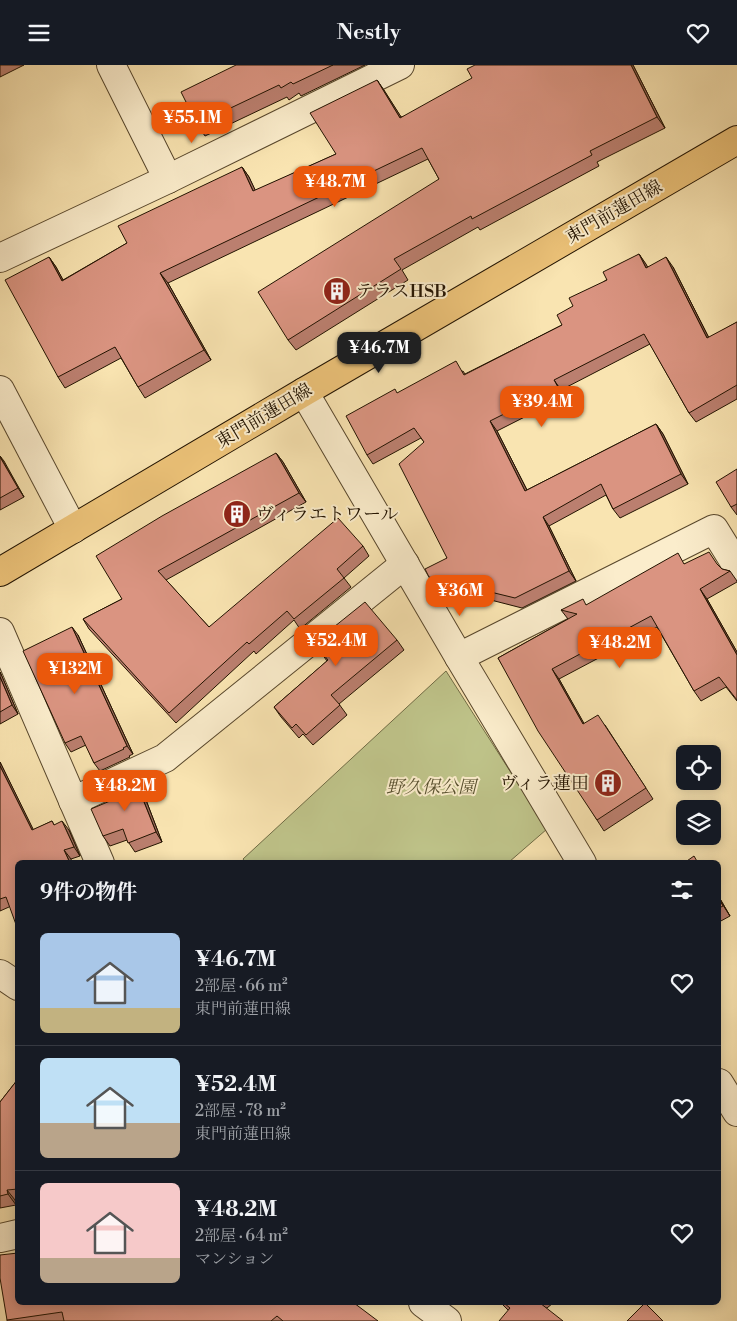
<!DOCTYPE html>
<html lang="ja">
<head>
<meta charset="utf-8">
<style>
	body { margin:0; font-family:"Libre Bodoni","Noto Serif JP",serif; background:#20242c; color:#f1f3f6; height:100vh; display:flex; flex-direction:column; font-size:19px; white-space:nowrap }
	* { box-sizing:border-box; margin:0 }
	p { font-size:16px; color:#9ea1a6 }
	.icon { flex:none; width:28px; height:28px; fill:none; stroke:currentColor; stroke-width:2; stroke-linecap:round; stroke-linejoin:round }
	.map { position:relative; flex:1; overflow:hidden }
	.side { position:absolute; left:15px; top:795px; width:706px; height:445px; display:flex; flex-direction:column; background:#171b24; border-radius:8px; box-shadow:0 2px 12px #0003 }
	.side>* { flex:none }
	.controls { position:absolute; left:676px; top:680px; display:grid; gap:10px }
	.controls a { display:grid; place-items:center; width:45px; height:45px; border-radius:8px; background:#171b24; box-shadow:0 2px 12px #0003; font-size:25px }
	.price { position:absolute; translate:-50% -42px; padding:0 11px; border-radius:10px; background:#ea580c; color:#fff; font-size:16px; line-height:32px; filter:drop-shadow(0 1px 2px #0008) }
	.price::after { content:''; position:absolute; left:50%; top:30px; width:15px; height:11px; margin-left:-8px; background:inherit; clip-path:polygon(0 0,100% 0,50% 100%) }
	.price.selected { background:#222; color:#fff }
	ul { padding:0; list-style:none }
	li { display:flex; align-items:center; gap:15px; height:125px; padding:0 25px }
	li+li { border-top:1px solid #363941 }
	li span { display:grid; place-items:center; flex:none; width:140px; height:100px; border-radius:8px; color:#555 }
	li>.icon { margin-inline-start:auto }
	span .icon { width:60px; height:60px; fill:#fffc; stroke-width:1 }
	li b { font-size:21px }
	h2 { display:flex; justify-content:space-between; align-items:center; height:60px; padding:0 25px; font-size:21px }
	header { display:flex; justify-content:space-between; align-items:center; height:65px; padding:0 25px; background:#171b24; font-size:22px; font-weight:600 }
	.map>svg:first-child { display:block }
	.green { fill:#bfc48a; stroke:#706c45 }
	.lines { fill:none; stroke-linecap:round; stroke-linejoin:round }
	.minor-casing { stroke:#58472c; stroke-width:30 }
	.major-casing { stroke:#221300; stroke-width:30 }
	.minor { stroke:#fbedcc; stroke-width:28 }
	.major { stroke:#ecc278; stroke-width:28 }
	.wall { fill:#bb7f6f; stroke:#221300 }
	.shaded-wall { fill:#99685a; stroke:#221300 }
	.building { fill:#da9481; stroke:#221300 }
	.labels { text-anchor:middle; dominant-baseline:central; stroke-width:4; stroke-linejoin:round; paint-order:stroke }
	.street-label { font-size:18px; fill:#221300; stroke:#fbedcc }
	.poi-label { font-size:18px; fill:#221300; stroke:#fbedcc; text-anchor:start }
	.park-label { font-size:18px; font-style:italic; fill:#595130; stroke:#fbedcc }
</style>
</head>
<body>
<header><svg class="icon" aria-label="menu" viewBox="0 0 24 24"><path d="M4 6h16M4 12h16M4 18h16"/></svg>Nestly<svg class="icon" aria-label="heart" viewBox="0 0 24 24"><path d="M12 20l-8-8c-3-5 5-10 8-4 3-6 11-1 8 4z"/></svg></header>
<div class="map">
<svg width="737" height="1256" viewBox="0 0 737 1256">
	<rect width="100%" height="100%" fill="#f9e4b1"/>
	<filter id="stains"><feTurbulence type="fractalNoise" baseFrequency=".004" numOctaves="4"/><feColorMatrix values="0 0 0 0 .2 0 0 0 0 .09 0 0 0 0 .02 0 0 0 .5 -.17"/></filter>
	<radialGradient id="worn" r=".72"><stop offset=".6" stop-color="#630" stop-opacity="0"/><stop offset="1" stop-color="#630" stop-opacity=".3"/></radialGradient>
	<!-- green -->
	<polygon class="green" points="446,606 547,764 509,797 246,798 243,794"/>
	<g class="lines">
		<!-- minor casing -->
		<g class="minor-casing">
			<g id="minor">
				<polyline points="111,0 168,114"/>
				<polyline points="0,193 168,114 400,0"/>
				<polyline points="0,325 73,464"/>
				<polyline points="304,327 459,592 582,798"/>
				<polyline points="0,567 100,798"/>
				<polyline points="459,592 714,464 737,501"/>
				<polyline points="73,736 165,693 405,499"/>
				<polyline points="0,909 18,921"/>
				<polyline points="719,1018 737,1047"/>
				<polyline points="0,1173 18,1169"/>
				<polyline points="423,1238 447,1256"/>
			</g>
		</g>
		<!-- major casing -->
		<g class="major-casing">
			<polyline id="major" points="0,507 304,327 737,75"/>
		</g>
		<!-- minor -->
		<use href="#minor" class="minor"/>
		<!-- major -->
		<use href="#major" class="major"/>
	</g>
	<!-- wall -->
	<g class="wall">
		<polygon points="0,0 24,0 0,12"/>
		<polygon points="236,0 365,0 301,31 299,28 289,35 287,32 205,71 197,59"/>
		<polygon points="633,0 665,63 597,97 599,101 480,165 478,162 402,205 408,215 296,285 288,275 439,114 428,94 168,218 211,295 145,333 138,322 121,293 65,323 58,312 49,192 56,202 63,215 127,178 242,102 249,112 255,126 336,89 377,15 401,52"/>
		<polygon points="639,189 647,202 673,202 709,273 737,257 737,334 696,357 689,348 650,279 561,325 564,332 497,366 527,425 656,359 663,369 688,419 620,453 613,444 606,430 549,461 576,516 522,543 436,521 429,512 447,493 424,377 421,373 373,399 367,390 398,328 463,306 465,309 562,260 573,241"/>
		<polygon points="276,388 283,397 306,437 166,515 209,562 363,481 369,491 344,513 351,522 300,564 294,555 256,589 254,586 176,658 89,564 83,554 122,534"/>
		<polygon points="0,391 24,432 0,445"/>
		<polygon points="737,404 737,450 731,442"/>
		<polygon points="685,499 719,501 722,504 730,506 737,516 737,517 707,534 737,587 737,636 726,622 701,636 694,626 657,562 559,614 584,659 605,660 653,734 604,766 597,755 498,593 568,554 561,545 587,540"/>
		<polygon points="78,570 133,689 129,691 130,692 100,706 94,698 86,680 71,687 65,678"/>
		<polygon points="397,575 404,585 339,639 347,650 313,680 303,669 299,673 281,652 274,642 327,596 314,578"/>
		<polygon points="0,607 18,649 0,659"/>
		<polygon points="0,697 33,765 52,756 54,760 69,765 80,791 71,794 9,842 0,846"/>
		<polygon points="134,712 141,722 162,777 135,787 127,775 110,781 103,771 110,736"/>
		<polygon points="719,832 730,851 719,857"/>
		<polygon points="18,1014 18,1135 15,1135 16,1140 0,1143 0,1037"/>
		<polygon points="18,1238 378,1256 7,1256 7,1255"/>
		<polygon points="501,1238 553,1238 547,1243 508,1245"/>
	</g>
	<!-- shaded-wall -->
	<g class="shaded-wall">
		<polygon points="631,0 633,0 665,63 657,52"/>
		<polygon points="377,15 384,25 408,63 400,53"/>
		<polygon points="242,102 249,112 261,137 253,126"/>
		<polygon points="639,189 646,199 653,212 646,203"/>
		<polygon points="49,192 56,202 69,226 62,216"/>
		<polygon points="666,192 673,202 714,283 707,273"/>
		<polygon points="160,208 168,218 211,295 204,285"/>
		<polygon points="554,315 561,325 564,332 558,322"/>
		<polygon points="490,356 497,366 532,435 525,426"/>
		<polygon points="656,359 663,369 688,419 681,409"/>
		<polygon points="276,388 283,397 306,437 299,428"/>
		<polygon points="0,391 4,396 24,432 18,423"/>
		<polygon points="543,452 549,461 576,516 569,506"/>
		<polygon points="700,524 707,534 737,587 737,590"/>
		<polygon points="72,562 78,570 133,689 127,681"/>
		<polygon points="552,604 559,614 590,669 583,659"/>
		<polygon points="0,607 1,609 18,649 12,640 0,612"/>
		<polygon points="0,697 38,774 32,765 0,701"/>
		<polygon points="134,712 141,722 162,777 156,767"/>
		<polygon points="62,756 69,765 80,791 74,782"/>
		<polygon points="64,785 71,794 72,798 70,798"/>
		<polygon points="719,832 730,851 719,834"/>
		<polygon points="7,1125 15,1135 16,1140 8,1129"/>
	</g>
	<!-- building -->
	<g class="building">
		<polygon points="236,0 333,0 293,19 291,17 281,23 279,20 197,59 181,27"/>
		<polygon points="475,0 631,0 657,52 590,86 592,90 472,154 471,151 394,194 401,204 288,275 258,227 439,114 422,83 160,208 204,285 138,322 115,282 58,312 5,215 49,192 62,216 127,178 118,161 242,102 253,126 336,89 310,48 377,15 400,53 472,13 467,4"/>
		<polygon points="639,189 646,203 666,192 707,273 737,257 737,320 689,348 644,269 554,315 558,322 490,356 525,426 656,359 681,409 613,444 601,419 543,452 569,506 515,533 429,512 425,504 447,493 399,399 424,377 414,363 367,390 346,351 395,324 397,328 456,296 464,310 562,260 557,250 573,241 569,233 607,215 603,207"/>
		<polygon points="276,388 299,428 158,506 209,562 338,453 363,481 337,504 344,513 294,554 287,546 249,579 247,577 169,648 83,554 122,534 96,491 162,451"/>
		<polygon points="0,392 18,423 0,433"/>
		<polygon points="737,404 737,439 731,442 716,417"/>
		<polygon points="709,487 717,499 722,504 730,506 700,524 737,590 737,635 719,612 694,626 651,551 552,604 583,659 598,650 646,723 597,755 538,666 498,593 577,549 561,545 583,534 586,540 678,488 684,499"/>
		<polygon points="365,537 397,575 331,630 340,640 306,670 296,659 292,663 274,642 328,595 314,578"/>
		<polygon points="72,562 127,681 123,683 124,684 94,698 81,671 65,678 23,586"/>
		<polygon points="0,612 12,640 0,647"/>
		<polygon points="0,701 32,765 52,756 54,760 62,756 74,782 64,785 70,798 18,798 18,865 6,832 0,834"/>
		<polygon points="134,712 156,767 128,778 123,764 103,771 91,744 110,736 106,725"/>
		<polygon points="694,791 698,798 684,798"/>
		<polygon points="719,834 723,841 719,843"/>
		<polygon points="18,1014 18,1124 7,1125 8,1129 0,1131 0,1037"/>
		<polygon points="18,1188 18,1238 354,1238 378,1256 283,1256 277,1251 271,1256 64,1256 62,1247 7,1255 0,1213 0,1190"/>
		<polygon points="504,1238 540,1238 563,1256 499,1256 510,1243"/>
		<polygon points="645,1238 663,1256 627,1256"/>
	</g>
	<!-- icons -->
	<defs>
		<g id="building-disc" transform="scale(1.4375)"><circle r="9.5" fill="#8f2418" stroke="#fbedcc"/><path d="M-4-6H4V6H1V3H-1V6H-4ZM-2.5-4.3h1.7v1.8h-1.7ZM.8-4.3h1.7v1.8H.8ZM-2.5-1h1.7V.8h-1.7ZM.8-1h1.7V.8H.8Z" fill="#fff"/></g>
	</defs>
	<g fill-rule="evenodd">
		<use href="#building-disc" x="337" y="226"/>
		<use href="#building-disc" x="237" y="449"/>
		<use href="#building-disc" x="608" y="718"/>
	</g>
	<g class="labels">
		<!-- street labels -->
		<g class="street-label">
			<text transform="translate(614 147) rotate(-30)">東門前蓮田線</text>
			<text transform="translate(264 351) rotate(-31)">東門前蓮田線</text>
		</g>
		<!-- poi labels -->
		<g class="poi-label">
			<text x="356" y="226">テラスHSB</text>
			<text x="256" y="449">ヴィラエトワール</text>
			<text x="589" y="718" text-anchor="end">ヴィラ蓮田</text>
		</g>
		<!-- park labels -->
		<g class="park-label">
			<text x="431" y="722">野久保公園</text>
		</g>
	</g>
	<rect width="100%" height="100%" filter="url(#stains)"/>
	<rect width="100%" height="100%" fill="url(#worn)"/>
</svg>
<div class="controls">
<a><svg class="icon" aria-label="locate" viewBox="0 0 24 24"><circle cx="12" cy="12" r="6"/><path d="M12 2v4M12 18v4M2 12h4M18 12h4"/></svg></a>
<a><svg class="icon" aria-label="layers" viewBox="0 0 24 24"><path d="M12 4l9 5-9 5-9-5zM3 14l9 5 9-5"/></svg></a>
</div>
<b class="price" style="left:192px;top:79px">¥55.1M</b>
<b class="price" style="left:335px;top:143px">¥48.7M</b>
<b class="price selected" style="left:379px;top:309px">¥46.7M</b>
<b class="price" style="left:542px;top:363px">¥39.4M</b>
<b class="price" style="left:460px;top:552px">¥36M</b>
<b class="price" style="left:336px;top:602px">¥52.4M</b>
<b class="price" style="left:620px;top:604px">¥48.2M</b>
<b class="price" style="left:75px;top:630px">¥132M</b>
<b class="price" style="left:125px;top:747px">¥48.2M</b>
<section class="side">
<h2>9件の物件<svg class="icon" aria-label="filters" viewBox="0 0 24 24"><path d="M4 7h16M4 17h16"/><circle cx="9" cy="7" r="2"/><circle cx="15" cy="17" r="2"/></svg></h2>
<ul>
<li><span style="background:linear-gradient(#a9c7e8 75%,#c2b280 0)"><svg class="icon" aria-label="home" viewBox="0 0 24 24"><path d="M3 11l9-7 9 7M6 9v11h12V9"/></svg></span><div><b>¥46.7M</b><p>2部屋 · 66 m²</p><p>東門前蓮田線</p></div><svg class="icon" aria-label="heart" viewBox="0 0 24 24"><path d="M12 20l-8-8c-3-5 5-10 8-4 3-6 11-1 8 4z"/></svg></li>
<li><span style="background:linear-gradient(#bfe0f5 65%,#b9a48a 0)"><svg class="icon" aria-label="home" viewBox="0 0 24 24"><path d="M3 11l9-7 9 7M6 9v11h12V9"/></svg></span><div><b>¥52.4M</b><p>2部屋 · 78 m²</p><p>東門前蓮田線</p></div><svg class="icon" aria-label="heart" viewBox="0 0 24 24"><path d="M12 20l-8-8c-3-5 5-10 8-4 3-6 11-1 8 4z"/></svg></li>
<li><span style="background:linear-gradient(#f6c9c9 75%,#b9a48a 0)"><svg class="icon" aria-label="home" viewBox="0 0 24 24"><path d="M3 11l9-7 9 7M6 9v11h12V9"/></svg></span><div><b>¥48.2M</b><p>2部屋 · 64 m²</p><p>マンション</p></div><svg class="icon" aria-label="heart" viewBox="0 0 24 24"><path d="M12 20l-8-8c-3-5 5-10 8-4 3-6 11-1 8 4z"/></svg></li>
</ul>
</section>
</div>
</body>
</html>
